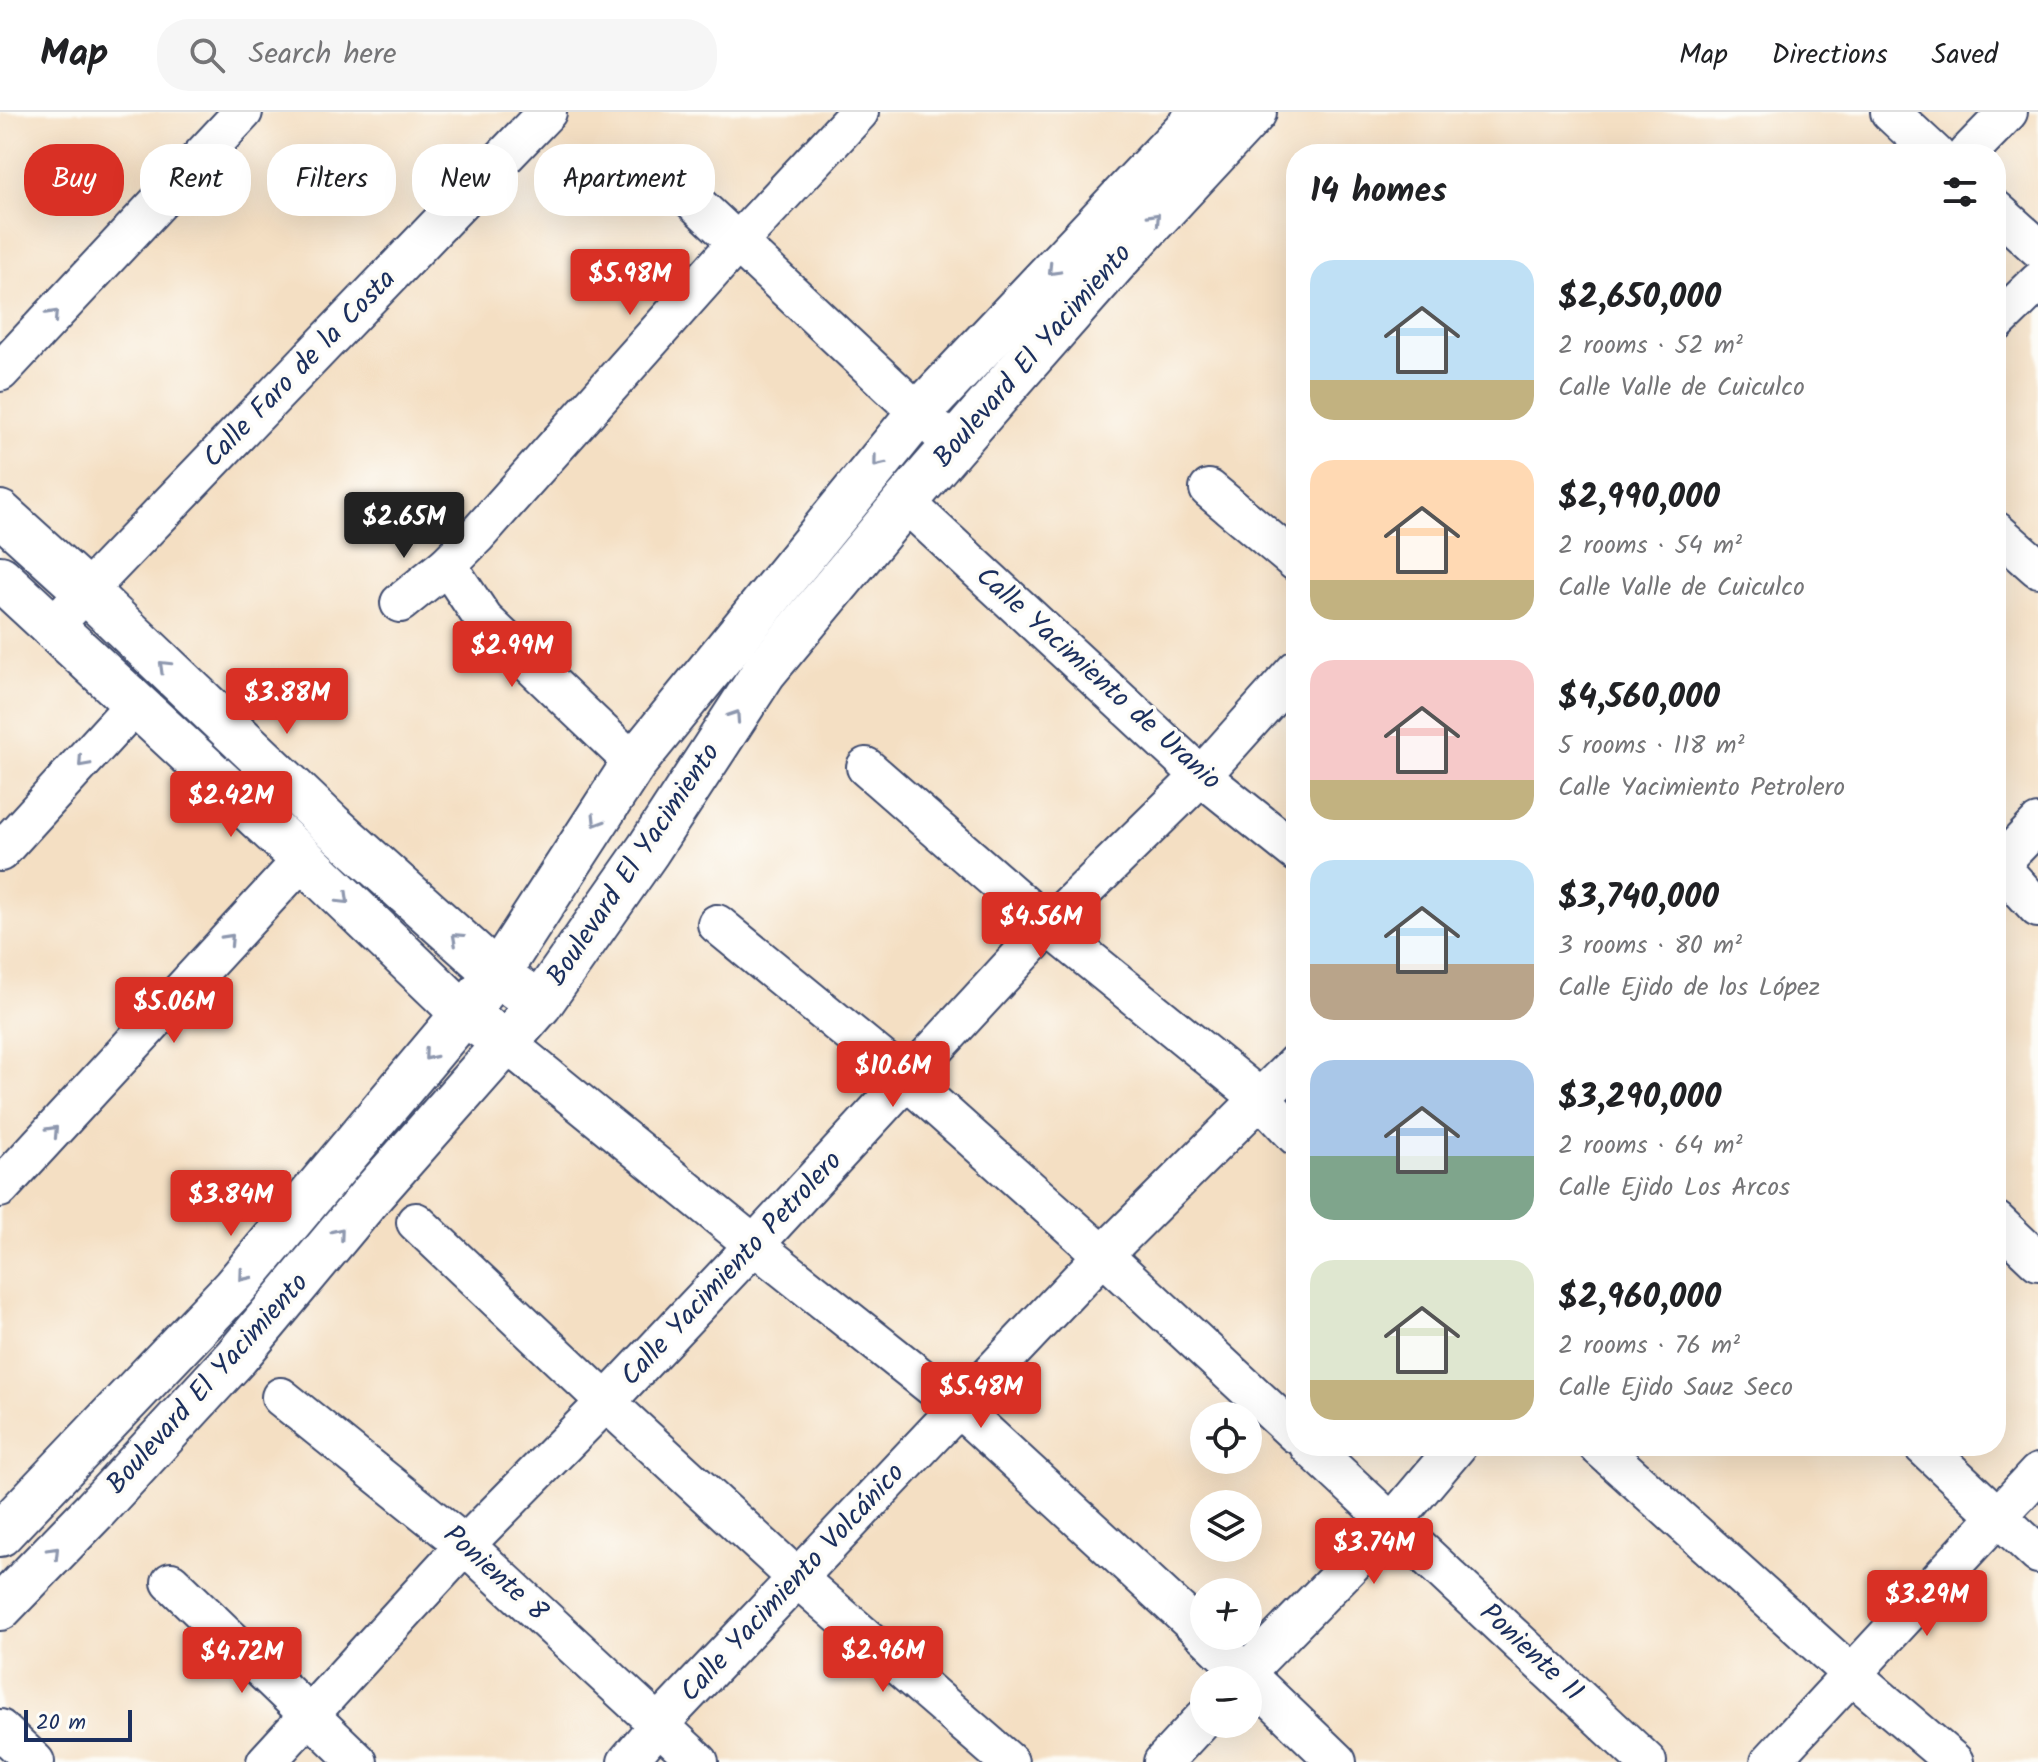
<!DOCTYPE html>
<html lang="en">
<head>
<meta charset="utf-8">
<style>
	body { margin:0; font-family:Kalam,sans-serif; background:#f6f6f6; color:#202124; height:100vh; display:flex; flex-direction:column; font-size:30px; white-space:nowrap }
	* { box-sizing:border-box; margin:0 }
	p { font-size:26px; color:#757577 }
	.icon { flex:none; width:44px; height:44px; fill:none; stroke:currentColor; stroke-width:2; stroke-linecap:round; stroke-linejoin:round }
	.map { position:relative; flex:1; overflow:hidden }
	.side { position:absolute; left:1286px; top:32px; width:720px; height:1312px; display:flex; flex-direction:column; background:#fff; border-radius:32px; box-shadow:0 8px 32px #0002 }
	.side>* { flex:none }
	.hud { position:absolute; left:24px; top:32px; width:760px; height:72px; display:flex; gap:16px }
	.tools { position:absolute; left:1190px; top:1290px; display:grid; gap:16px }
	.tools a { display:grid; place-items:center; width:72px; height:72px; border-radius:50%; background:#fff; box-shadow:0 8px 32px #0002; font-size:40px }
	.scale { position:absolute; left:24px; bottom:20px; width:108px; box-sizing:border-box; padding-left:8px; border:4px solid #1b2f5e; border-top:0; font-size:22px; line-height:28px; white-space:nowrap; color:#1b2f5e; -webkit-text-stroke:6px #fdfcf7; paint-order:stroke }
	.price { position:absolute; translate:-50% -68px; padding:0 18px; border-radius:8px; background:#d93025; color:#fff; font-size:26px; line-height:52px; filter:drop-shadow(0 2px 4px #0008) }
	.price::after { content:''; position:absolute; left:50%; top:48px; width:24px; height:18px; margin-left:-12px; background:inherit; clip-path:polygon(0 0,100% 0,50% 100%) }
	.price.selected { background:#222; color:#fff }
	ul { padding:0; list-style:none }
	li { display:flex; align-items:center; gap:24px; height:200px; padding:0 24px }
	li span { display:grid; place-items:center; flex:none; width:224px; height:160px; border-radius:24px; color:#555 }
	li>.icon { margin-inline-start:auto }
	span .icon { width:96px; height:96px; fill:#fffc; stroke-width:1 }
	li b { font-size:34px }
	h2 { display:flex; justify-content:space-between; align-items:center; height:96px; padding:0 24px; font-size:34px }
	.chip { padding:0 28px; border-radius:32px; background:#fff; box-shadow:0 8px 32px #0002; font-size:28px; line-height:72px }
	.chip.selected { background:#d93025; color:#fff }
	header { display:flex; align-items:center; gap:48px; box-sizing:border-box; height:112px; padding:0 40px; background:#fff; border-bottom:2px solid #e0e0e0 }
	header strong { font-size:38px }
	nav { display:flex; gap:44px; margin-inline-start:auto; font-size:28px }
	.search { width:560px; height:72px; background:#f6f6f6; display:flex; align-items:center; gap:20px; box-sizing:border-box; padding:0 28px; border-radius:32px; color:#757577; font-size:30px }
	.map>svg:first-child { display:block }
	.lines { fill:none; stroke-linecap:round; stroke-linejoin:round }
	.minor-casing { stroke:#3c496d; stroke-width:42 }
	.tertiary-casing { stroke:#3c496d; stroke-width:48 }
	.minor { stroke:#fff; stroke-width:38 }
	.tertiary { stroke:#fff; stroke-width:44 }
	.oneway { stroke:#8d97ae }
	.labels { text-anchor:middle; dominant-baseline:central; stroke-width:7; stroke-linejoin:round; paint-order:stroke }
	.street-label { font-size:28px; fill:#1b2f5e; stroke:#fdfcf7 }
</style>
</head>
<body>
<header>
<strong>Map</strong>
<div class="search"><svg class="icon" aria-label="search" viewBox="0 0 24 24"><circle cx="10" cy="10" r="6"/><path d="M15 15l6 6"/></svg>Search here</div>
<nav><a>Map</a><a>Directions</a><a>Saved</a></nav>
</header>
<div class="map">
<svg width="2038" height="1650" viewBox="0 0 2038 1650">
	<rect width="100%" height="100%" fill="#fdfcf7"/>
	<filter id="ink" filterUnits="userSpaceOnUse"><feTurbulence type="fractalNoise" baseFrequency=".0125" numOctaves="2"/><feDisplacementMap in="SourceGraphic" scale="16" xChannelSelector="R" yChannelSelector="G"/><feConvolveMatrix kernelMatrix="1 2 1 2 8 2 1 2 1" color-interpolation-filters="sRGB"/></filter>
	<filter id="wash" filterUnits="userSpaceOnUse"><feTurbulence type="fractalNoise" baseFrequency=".006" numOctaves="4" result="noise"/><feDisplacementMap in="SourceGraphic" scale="32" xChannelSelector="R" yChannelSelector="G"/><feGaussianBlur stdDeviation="1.8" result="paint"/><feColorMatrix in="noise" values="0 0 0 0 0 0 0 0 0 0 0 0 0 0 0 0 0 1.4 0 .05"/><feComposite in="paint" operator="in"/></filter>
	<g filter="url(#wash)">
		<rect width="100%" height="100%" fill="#f4dfc3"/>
	</g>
	<g filter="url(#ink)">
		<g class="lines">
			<!-- minor casing -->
			<g class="minor-casing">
				<g id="minor">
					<polyline points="1890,0 1935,42"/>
					<polyline points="1967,42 2008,0"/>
					<polyline points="671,68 954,334"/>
					<polyline points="1996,98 2038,136"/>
					<polyline points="1996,211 2038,170"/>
					<polyline points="0,260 243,0"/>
					<polyline points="1209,377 1296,450"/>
					<polyline points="905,390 1201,664 1296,740"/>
					<polyline points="1996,419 2038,456"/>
					<polyline points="447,453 484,508 634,651"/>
					<polyline points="400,491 447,453 476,424 736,132 859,0"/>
					<polyline points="53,514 547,0"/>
					<polyline points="866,655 1048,814 1261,987 1296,1024"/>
					<polyline points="0,740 135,592"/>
					<polyline points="1996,750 2038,796"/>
					<polyline points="1996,756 2038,712"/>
					<polyline points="717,812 907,968 1103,1143 1296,1322"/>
					<polyline points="505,930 754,1133 959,1296 1204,1522"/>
					<polyline points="0,1076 303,747"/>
					<polyline points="1996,1109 2038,1149"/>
					<polyline points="416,1110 606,1290 797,1466 1009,1650"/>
					<polyline points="281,1285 465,1433 699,1650"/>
					<polyline points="1309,1334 1647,1650"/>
					<polyline points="1598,1334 1850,1561 1954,1650"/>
					<polyline points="1923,1334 2038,1442"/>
					<polyline points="171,1470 358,1650"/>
					<polyline points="1206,1524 1337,1650"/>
					<polyline points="1238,1568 1392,1411 1457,1334"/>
					<polyline points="0,1617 35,1650"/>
					<polyline points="266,1650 465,1433 606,1290 754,1133 1048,814 1201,664 1296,558"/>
					<polyline points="627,1650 659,1612 1103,1143 1296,951"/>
					<polyline points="1163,1650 1204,1606"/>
					<polyline points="1770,1650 2038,1361"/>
				</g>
			</g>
			<!-- tertiary casing -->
			<g class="tertiary-casing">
				<g id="tertiary">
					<polyline points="0,401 86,479 330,712 497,862 521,879"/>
					<polyline points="0,466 303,747 463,901 488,918"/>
					<polyline points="0,1422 234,1176 497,862 634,651 919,301 1203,0"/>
					<polyline points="0,1496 95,1398 237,1244 374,1080 540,892 648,738 764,560 905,390 1017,261 1124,140 1254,0"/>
				</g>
			</g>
			<!-- minor -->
			<use href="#minor" class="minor"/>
			<!-- tertiary -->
			<use href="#tertiary" class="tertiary"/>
		</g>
		<!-- one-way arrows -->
		<defs><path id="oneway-chevron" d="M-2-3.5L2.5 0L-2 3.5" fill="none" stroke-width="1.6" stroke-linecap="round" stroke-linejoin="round" transform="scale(2)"/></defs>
		<g class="oneway">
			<use href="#oneway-chevron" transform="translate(1155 106) rotate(-47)"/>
			<use href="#oneway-chevron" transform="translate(1053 158) rotate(134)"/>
			<use href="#oneway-chevron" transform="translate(53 203) rotate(-47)"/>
			<use href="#oneway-chevron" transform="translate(878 350) rotate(129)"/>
			<use href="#oneway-chevron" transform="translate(164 554) rotate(-136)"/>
			<use href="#oneway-chevron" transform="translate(735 604) rotate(-56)"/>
			<use href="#oneway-chevron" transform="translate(83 650) rotate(132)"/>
			<use href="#oneway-chevron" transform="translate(597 709) rotate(122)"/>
			<use href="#oneway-chevron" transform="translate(344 787) rotate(44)"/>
			<use href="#oneway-chevron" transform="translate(457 826) rotate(-138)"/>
			<use href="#oneway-chevron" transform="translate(229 827) rotate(-47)"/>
			<use href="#oneway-chevron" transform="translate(429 943) rotate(130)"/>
			<use href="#oneway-chevron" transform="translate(53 1019) rotate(-47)"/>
			<use href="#oneway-chevron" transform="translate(339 1121) rotate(-50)"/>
			<use href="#oneway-chevron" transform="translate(244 1164) rotate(130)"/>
			<use href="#oneway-chevron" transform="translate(54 1440) rotate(-46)"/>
		</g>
	</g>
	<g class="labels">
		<!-- street labels -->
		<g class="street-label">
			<text transform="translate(1033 244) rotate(-49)">Boulevard El Yacimiento</text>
			<text transform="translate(300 257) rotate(-46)">Calle Faro de la Costa</text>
			<text transform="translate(1098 567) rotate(42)">Calle Yacimiento de Uranio</text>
			<text transform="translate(634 753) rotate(-56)">Boulevard El Yacimiento</text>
			<text transform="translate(732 1157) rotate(-47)">Calle Yacimiento Petrolero</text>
			<text transform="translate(208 1272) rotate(-48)">Boulevard El Yacimiento</text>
			<text transform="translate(495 1462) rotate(42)">Poniente 8</text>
			<text transform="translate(793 1471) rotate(-47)">Calle Yacimiento Volcánico</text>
			<text transform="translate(1531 1541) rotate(43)">Poniente 11</text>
		</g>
	</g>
</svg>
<div class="tools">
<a><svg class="icon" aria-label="locate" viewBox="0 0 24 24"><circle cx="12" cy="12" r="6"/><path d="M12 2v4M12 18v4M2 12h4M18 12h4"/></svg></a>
<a><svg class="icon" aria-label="layers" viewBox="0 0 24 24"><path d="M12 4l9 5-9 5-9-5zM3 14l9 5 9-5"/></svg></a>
<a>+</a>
<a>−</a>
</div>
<div class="scale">20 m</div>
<b class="price" style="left:630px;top:205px">$5.98M</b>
<b class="price selected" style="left:404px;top:448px">$2.65M</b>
<b class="price" style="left:512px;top:577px">$2.99M</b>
<b class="price" style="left:287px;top:624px">$3.88M</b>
<b class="price" style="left:231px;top:727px">$2.42M</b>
<b class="price" style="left:1041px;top:848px">$4.56M</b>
<b class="price" style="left:174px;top:933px">$5.06M</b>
<b class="price" style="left:893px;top:997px">$10.6M</b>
<b class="price" style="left:231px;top:1126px">$3.84M</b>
<b class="price" style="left:981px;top:1318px">$5.48M</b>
<b class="price" style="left:1374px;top:1474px">$3.74M</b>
<b class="price" style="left:1927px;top:1526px">$3.29M</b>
<b class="price" style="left:883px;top:1582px">$2.96M</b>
<b class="price" style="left:242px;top:1583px">$4.72M</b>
<div class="hud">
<a class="chip selected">Buy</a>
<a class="chip">Rent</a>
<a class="chip">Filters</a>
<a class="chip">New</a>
<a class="chip">Apartment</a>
</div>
<section class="side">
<h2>14 homes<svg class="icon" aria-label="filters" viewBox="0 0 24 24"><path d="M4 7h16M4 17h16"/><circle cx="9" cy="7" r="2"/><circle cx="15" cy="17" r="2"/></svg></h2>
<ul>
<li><span style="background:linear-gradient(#bfe0f5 75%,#c2b280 0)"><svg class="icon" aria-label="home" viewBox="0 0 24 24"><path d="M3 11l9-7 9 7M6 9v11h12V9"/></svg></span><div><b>$2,650,000</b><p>2 rooms · 52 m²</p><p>Calle Valle de Cuiculco</p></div></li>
<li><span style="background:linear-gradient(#ffd9b3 75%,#c2b280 0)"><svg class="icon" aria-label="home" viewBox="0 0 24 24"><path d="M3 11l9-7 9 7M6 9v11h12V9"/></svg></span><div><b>$2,990,000</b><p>2 rooms · 54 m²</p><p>Calle Valle de Cuiculco</p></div></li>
<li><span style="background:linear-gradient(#f6c9c9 75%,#c2b280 0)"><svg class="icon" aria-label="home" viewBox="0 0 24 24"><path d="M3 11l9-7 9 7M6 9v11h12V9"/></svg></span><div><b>$4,560,000</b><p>5 rooms · 118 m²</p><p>Calle Yacimiento Petrolero</p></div></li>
<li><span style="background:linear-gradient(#bfe0f5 65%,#b9a48a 0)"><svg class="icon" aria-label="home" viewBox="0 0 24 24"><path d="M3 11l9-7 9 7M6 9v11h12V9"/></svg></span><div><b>$3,740,000</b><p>3 rooms · 80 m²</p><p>Calle Ejido de los López</p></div></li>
<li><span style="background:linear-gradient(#a9c7e8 60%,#7fa58c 0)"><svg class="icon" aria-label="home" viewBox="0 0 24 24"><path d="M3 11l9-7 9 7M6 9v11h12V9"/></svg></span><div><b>$3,290,000</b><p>2 rooms · 64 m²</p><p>Calle Ejido Los Arcos</p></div></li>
<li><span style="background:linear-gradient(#dfe7d0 75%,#c2b280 0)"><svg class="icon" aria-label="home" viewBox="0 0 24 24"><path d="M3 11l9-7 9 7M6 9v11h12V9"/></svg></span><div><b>$2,960,000</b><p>2 rooms · 76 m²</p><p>Calle Ejido Sauz Seco</p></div></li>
</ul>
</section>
</div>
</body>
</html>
